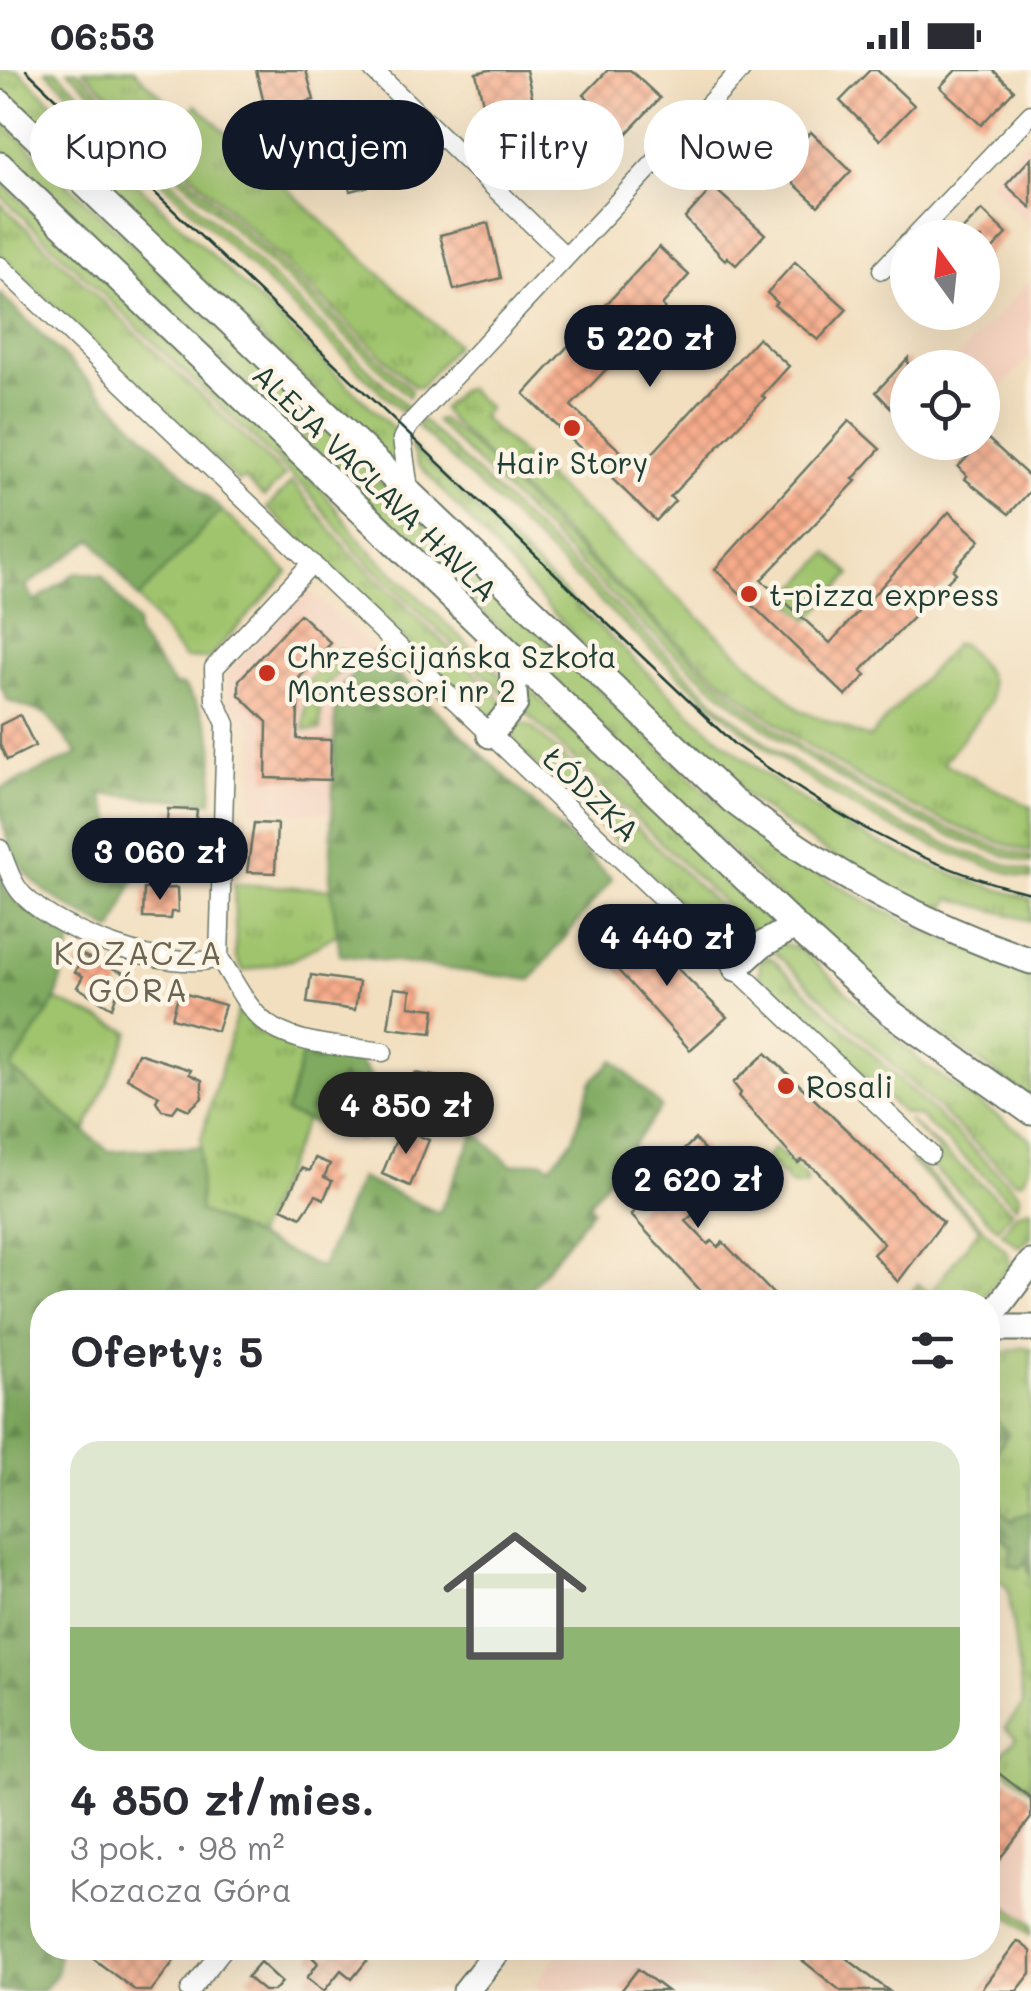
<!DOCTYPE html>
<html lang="pl">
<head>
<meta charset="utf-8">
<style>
	body { margin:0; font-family:Mali,sans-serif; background:#f7f7f7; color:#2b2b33; height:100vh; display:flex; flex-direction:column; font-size:38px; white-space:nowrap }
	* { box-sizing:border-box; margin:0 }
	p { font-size:32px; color:#7c7c81 }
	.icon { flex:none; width:55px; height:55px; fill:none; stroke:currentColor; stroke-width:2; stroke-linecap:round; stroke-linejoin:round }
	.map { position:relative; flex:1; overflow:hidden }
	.sheet { position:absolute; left:30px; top:1220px; width:970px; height:670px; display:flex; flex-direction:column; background:#fff; border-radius:40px; box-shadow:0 10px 40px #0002 }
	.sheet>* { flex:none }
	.banner { position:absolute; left:30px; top:30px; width:972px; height:90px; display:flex; gap:20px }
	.needle { width:65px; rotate:345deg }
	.buttons { position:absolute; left:890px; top:150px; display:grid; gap:20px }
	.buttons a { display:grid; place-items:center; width:110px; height:110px; border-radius:50%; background:#fff; box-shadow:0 10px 40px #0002; font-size:50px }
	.price { position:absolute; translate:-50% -85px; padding:0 22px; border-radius:35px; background:#111827; color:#fff; font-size:32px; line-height:65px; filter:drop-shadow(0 2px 5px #0008) }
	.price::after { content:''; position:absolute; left:50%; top:60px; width:30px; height:22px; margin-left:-15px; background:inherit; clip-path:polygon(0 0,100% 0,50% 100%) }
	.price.on { background:#222; color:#fff }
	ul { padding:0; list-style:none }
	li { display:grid; align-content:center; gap:20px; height:530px; padding:0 40px }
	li+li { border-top:2px solid #e1e1e2 }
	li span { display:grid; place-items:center; height:310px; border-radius:30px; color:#555 }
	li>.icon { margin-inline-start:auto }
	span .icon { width:180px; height:180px; fill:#fffc; stroke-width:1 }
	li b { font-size:42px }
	h2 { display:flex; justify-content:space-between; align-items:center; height:120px; padding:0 40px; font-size:42px }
	.chip { padding:0 35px; border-radius:45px; background:#fff; box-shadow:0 10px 40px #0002; font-size:35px; line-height:90px }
	.chip.on { background:#111827; color:#fff }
	.status { display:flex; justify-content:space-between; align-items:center; height:70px; padding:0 50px; background:#fff; direction:ltr }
	.status svg { height:28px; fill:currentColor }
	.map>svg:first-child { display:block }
	.built { fill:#f4d3c0 }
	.grass { fill:url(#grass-tufts); stroke:#608050; stroke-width:2.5 }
	.forest { fill:url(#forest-firs); stroke:#50744a; stroke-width:2.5 }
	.park { fill:url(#park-dots); stroke:#608050; stroke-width:2.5 }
	.pitch { fill:#a0c46d; stroke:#608050; stroke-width:2.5 }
	.building { fill:url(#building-cross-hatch) }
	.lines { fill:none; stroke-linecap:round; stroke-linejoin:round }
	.minor-casing { stroke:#697665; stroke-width:21 }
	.secondary-casing { stroke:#697665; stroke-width:29 }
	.minor { stroke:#fff; stroke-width:18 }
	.secondary { stroke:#fff; stroke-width:25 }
	.tram { stroke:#1f3d34; stroke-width:2.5 }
	.poi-dot { fill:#c8321e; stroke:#fcf5e5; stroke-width:4 }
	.labels { text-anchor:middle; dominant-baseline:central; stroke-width:9; stroke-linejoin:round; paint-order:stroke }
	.poi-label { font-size:30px; fill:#1f3d34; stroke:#fcf5e5; text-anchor:start }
	.street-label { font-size:30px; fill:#1f3d34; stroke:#fcf5e5 }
	.neighbourhood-label { font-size:32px; letter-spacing:2.5px; fill:#6b6452; stroke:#fcf5e5 }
</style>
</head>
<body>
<div class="status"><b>06:53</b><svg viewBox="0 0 49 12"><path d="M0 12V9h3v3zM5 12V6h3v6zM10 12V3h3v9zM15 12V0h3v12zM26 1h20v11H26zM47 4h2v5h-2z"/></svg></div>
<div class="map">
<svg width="1031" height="1921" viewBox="0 0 1031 1921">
	<defs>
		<pattern id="grass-tufts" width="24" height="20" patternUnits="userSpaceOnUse" patternTransform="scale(2.5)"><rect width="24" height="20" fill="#a0c46d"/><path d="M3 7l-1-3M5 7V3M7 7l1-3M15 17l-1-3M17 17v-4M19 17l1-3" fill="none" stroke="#82a05a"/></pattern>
		<pattern id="forest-firs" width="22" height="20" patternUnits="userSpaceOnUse" patternTransform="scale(2.5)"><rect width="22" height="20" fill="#80aa60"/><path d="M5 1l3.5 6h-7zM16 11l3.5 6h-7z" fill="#688c50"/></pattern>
		<pattern id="park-dots" width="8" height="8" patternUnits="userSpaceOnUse" patternTransform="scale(2.5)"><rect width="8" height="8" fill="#a0c46d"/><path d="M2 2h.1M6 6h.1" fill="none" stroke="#82a05a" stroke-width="1.8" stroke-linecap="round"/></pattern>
		<pattern id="building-cross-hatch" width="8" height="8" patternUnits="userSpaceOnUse" patternTransform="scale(2.5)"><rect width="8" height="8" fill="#f7ab8a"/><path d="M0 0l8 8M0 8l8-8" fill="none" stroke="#c78c72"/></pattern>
	</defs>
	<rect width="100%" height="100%" fill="#fcf5e5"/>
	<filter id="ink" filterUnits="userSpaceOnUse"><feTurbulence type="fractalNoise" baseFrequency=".01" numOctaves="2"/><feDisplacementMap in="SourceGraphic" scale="20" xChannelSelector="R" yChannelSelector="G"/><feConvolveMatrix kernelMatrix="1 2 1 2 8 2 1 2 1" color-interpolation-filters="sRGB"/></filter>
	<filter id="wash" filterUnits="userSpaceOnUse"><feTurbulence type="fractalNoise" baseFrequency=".0048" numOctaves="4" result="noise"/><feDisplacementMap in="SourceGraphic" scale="40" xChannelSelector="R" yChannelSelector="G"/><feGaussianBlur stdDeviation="2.25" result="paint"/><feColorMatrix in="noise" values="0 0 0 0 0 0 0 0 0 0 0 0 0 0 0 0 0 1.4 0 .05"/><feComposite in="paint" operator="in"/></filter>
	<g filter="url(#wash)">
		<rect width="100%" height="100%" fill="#f2dfc0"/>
		<!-- built -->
		<g class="built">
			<polygon points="1031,66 1031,156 987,113"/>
			<polygon points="1031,209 1031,285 995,325 983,314 982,298 965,297 956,289"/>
			<polygon points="307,519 375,581 336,623 332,743 252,740 255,658 227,631 226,605"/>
			<polygon points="988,1695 1031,1728 1031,1855 988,1822"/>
			<polygon points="563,1878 656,1878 712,1921 541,1921 535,1913"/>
			<polygon points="702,1878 779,1878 759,1904 745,1912"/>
		</g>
		<!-- grass -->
		<g class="grass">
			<polygon points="0,0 18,0 398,363 400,401 0,18"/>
			<polygon points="46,0 56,0 411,340 403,343"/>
			<polygon points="68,0 77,0 411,320 409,327"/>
			<polygon points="83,0 134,0 177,41 154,68"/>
			<polygon points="196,35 456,274 421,317 415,317 158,72"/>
			<path d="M0,49L715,731C811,808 915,863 1031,903V1028L885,924L799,846L0,79Z"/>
			<polygon points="0,111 319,416 362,473 499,604 509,628 355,480 305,418 0,125"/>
			<polygon points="0,133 285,406 264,427 244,408 239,412 0,185"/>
			<path d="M468,319L488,338L481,347L800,640L869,668L955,574H962C980,593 997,606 989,634L943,693L1031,737V782C782,711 628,521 448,348L442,339L461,320Z"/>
			<path d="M440,349C484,380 522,427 561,464C711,608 823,729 1031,787V793C782,726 614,523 435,351Z"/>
			<path d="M422,350L722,638L783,686L892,751L965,782L1031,802V809C842,758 741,665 603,534C541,474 479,415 417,356Z"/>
			<path d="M410,375C476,438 541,501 607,564C667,622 726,680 796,726C867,774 948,806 1031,829V851L950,828L947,838C913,831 887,815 857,799C683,705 551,537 418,394Z"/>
			<polygon points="292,412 349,482 497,624 504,639 493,645 476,638 267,438"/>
			<polygon points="221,440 288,502 208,589 184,588 138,528"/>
			<polygon points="521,611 776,855 759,867 522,639"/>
			<polygon points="516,651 532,657 744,860 746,876 725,876 520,680 513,667"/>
			<polygon points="234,814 332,819 337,864 292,890 243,901 236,887"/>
			<path d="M784,874L802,880L923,994L1031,1069C1031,1086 1031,1102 1020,1112L1012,1109L770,878Z"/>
			<polygon points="769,886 1017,1121 1020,1127 1016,1136 919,1046 903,1043 759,907 760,891"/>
			<polygon points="56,930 130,962 85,1061 11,999"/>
			<polygon points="238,940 257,961 304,979 286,1042 306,1050 255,1168 199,1141 201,1069"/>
			<polygon points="908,1050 1012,1141 998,1159 928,1093 939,1081"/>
			<polygon points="915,1090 1008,1183 1010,1195 980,1232 904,1232 918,1214 930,1223 980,1158 910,1091"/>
			<polygon points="1031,1138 1031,1168 1019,1177 1002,1163 1017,1143"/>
			<polygon points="1023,1277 1031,1278 1031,1442 1014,1448 1014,1454 997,1437 988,1441 988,1394 997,1382 988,1340 988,1299 1000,1284"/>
			<polygon points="995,1463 1027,1490 1031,1508 1031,1720 994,1691 1016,1668 1005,1658 1023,1635 1008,1518 988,1503 988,1465"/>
			<polygon points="988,1822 1031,1855 1031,1865 988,1831"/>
		</g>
		<!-- forest -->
		<g class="forest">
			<path d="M0,224L221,440L138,528L93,469L26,516L35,532L76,502L102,506L137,553L136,564L174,615L184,616C220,664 214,674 212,732L101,724L136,805L113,861C47,826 0,804 0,719L78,684L46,644L8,631L0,615Z"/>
			<polygon points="375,581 612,809 531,910 340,885 330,808 336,623"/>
			<polygon points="0,806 9,826 72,869 56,930 11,999 108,1081 201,1077 199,1141 321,1198 360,1108 439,1143 475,1062 511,1095 543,1091 550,1096 573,1069 592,1011 614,990 661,1037 589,1134 593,1139 520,1232 42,1232 42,1878 59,1878 57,1904 42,1921 0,1921"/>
			<polygon points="304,979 359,991 374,1011 360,1069 286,1043"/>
			<polygon points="989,1340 1008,1364 988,1394 988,1340"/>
			<polygon points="997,1436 1014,1453 1014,1448 1031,1442 1031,1508 1026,1492 1019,1498 1008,1494 1012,1476 995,1463 988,1465 988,1441"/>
		</g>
		<!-- park -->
		<g class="park">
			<polygon points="339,579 352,589 321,620 320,660 304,660 306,613"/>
			<polygon points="775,1078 806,1107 807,1115 792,1116 765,1089"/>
		</g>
		<!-- pitch -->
		<polygon class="pitch" points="828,483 851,504 809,550 786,529"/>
		<g id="blocks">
			<!-- building -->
			<g class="building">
				<polygon points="256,0 306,0 314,30 266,42"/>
				<polygon points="489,0 526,0 537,47 489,59 476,3"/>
				<polygon points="608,0 630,0 660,28 626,64 584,25"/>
				<polygon points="870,0 877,0 914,35 880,70 840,31"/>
				<polygon points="956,0 993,0 1014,20 981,55 940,17"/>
				<polygon points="384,54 397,109 350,121 336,66"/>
				<polygon points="811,62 851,101 818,136 777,98"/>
				<polygon points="1031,88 1031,138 1006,115"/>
				<polygon points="713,117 765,164 736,195 727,187 725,190 685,148"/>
				<polygon points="982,140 1007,164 982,190 982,168 955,168"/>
				<polygon points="488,153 501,208 454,220 440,165"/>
				<polygon points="659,177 689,205 662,235 665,238 571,336 639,398 758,268 789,296 762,326 765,328 670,427 675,431 656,451 524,324"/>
				<polygon points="795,192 847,239 818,270 774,235 777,232 767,223"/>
				<polygon points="908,288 908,356 876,322"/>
				<polygon points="849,351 880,379 853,409 856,411 761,510 830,573 949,442 980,470 953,500 956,503 861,601 866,605 846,626 715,499"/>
				<polygon points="986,367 1031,408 1031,420 1009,444 965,409 967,406 958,397"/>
				<polygon points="300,544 331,573 299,608 297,669 331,670 330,710 266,708 267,652 239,625 239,610"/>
				<polygon points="20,645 35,676 7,690 0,675 0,655"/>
				<polygon points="168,739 197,740 191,789 164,788"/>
				<polygon points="254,753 277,754 275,803 247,802"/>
				<polygon points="144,819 177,818 178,842 171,842 170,849 143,848"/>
				<polygon points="641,859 653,871 656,868 680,895 677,898 727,947 690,980 608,889"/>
				<polygon points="82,885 124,903 112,938 77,917 83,906 75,902"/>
				<polygon points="311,905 359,912 355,940 307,933"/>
				<polygon points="394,918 411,920 409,936 435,939 432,963 388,958"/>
				<polygon points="179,922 225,935 217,961 172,948"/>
				<polygon points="138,983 191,1000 189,1004 202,1010 202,1028 189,1040 178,1035 173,1042 162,1040 156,1031 159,1026 127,1008"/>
				<polygon points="766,983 943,1152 898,1212 873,1184 884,1174 816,1100 802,1090 798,1093 738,1026 741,1023 733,1013"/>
				<polygon points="415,1003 464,1011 459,1043 410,1035"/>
				<polygon points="401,1058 429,1070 410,1116 382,1104"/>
				<polygon points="695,1069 729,1109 686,1151 708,1174 712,1171 718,1177 723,1172 781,1232 711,1232 631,1145 672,1103 666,1097"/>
				<polygon points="315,1088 330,1094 324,1107 332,1111 324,1129 316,1125 301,1147 282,1138 302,1098 310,1101"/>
				<polygon points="988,1695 1031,1728 1031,1748 988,1804"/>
				<polygon points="1018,1871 1031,1881 1031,1903 1017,1921 980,1921"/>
				<polygon points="79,1878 156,1878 174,1891 151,1921 136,1921"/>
				<polygon points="318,1878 355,1878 369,1888 352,1909 341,1900 324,1921 307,1908 318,1893 311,1886"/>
				<polygon points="805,1878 833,1878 889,1921 841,1921 798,1887"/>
				<polygon points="260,1892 282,1912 274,1921 264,1921 247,1907"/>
				<polygon points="638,1899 667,1921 621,1921"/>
			</g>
		</g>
	</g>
	<g filter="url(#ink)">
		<use href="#blocks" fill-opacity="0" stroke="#697665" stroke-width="2.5"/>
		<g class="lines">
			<!-- minor casing -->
			<g class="minor-casing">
				<g id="minor">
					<polyline points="373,0 565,186"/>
					<polyline points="913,168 1031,44"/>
					<polyline points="0,196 930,1084"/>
					<polyline points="882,200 908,173"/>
					<polyline points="410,427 402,369 409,355 741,0"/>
					<path d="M0,779C7,796 12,815 25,827C63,864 169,903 219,888L226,654L215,630L214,598L312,493"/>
					<path d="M219,888C232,906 243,932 260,948C289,976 346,976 383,982"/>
					<polyline points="190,1921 224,1878"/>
				</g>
			</g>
			<!-- secondary casing -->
			<g class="secondary-casing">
				<g id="secondary">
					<path d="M0,33L732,730C824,800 921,853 1031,891"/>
					<polyline points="0,95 795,856 890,942 1031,1042"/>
					<polyline points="490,665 515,634 511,586"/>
					<polyline points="736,898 760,876 795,856"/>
					<polyline points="988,1250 1031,1193"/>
					<polyline points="988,1258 1031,1258"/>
					<polyline points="466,1921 500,1878"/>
				</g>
			</g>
			<!-- minor -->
			<use href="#minor" class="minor"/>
			<!-- secondary -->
			<use href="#secondary" class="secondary"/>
			<!-- tram -->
			<path class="tram" d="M26,0L735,675C826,739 921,799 1031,823"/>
		</g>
	</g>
	<!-- markers -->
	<g class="poi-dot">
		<circle cx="572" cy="358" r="10"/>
		<circle cx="749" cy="524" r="10"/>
		<circle cx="267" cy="603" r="10"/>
		<circle cx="786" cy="1016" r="10"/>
	</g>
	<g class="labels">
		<!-- poi labels -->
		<g class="poi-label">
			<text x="572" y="392" text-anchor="middle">Hair Story</text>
			<text x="769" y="524">t-pizza express</text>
			<text x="287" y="586">Chrześcijańska Szkoła<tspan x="287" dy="34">Montessori nr 2</tspan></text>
			<text x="806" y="1016">Rosali</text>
		</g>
		<!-- street labels -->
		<g class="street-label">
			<text transform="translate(376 412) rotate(44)">ALEJA VACLAVA HAVLA</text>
			<text transform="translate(592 724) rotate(44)">ŁÓDZKA</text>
		</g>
		<!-- neighbourhood labels -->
		<g class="neighbourhood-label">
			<text x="139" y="882">KOZACZA<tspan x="139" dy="37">GÓRA</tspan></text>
		</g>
	</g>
</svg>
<div class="buttons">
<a><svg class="needle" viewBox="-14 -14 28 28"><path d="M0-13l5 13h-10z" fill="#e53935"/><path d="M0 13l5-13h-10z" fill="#7c7c81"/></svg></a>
<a><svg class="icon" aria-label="locate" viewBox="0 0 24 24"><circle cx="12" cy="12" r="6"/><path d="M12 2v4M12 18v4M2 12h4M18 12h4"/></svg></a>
</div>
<b class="price" style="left:650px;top:320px">5 220 zł</b>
<b class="price" style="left:160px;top:833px">3 060 zł</b>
<b class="price" style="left:667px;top:919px">4 440 zł</b>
<b class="price on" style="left:406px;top:1087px">4 850 zł</b>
<b class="price" style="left:698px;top:1161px">2 620 zł</b>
<div class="banner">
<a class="chip">Kupno</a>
<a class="chip on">Wynajem</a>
<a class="chip">Filtry</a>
<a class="chip">Nowe</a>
</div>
<section class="sheet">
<h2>Oferty: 5<svg class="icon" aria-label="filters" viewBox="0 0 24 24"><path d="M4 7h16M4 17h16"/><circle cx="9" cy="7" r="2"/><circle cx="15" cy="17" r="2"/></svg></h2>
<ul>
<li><span style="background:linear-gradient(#dfe7d0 60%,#8fb573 0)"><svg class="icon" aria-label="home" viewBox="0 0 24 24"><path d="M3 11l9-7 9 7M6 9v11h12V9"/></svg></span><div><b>4 850 zł/mies.</b><p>3 pok. · 98 m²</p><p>Kozacza Góra</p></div></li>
</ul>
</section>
</div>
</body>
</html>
